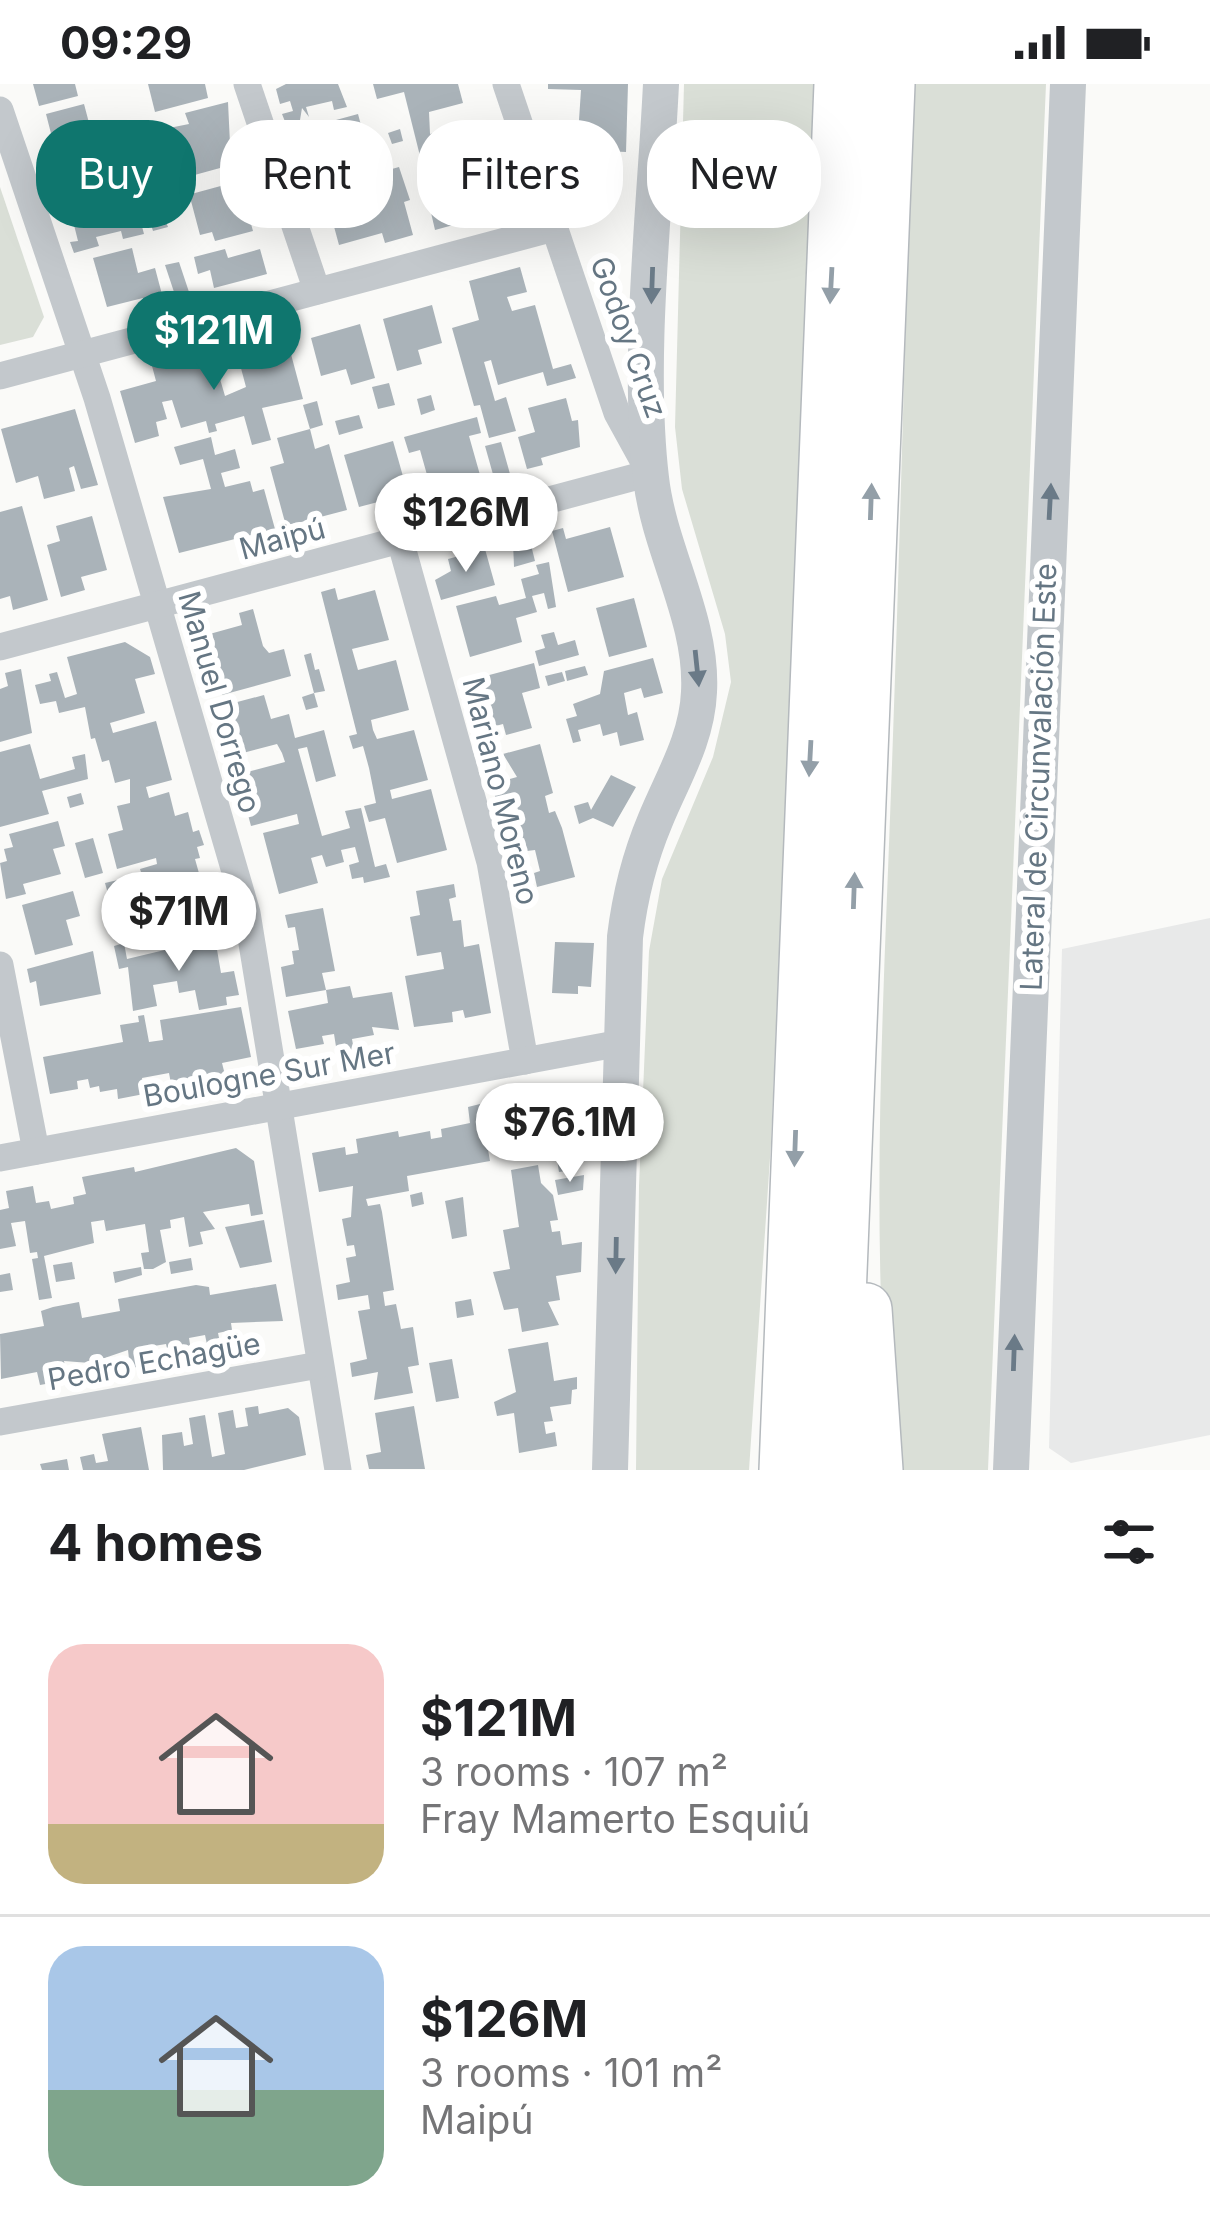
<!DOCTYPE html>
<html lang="en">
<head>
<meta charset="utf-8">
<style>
	body { margin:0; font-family:Inter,sans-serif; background:#f2f2f2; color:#202124; height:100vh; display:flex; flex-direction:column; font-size:45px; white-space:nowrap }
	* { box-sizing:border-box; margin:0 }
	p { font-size:39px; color:#757577 }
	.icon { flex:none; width:66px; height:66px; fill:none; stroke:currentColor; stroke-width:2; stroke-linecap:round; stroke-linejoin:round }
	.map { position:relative; height:1386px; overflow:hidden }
	.panel { display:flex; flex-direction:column; background:#fff; flex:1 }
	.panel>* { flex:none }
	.top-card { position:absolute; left:36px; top:36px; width:1140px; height:108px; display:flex; gap:24px }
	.price { position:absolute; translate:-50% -102px; padding:0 27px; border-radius:42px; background:#fff; color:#222; font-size:39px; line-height:78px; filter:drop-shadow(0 3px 6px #0008) }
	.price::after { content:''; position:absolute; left:50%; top:72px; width:36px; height:27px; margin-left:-18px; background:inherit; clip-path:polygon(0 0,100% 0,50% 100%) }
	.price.active { background:#0f766e; color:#fff }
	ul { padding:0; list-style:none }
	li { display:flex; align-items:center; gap:36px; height:300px; padding:0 48px }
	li+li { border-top:3px solid #e0e0e0 }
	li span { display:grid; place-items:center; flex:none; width:336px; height:240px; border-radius:36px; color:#555 }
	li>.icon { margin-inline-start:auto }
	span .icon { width:144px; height:144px; fill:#fffc; stroke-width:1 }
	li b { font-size:51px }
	h2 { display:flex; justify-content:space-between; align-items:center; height:144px; padding:0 48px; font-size:51px }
	.chip { padding:0 42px; border-radius:48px; background:#fff; box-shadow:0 12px 48px #0002; font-size:42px; line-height:108px }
	.chip.active { background:#0f766e; color:#fff }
	.status { display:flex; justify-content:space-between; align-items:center; height:84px; padding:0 60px; background:#fff; direction:ltr }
	.status svg { height:33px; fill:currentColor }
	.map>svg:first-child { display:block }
	.built { fill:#e8e9e9 }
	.green { fill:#dadfd7 }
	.building { fill:#aab3b9 }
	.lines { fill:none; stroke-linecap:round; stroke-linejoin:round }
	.motorway-casing { stroke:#b4b9bd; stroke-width:54 }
	.minor { stroke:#c3c8cc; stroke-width:27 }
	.tertiary { stroke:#c3c8cc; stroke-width:36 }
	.motorway { stroke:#fff; stroke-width:51 }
	.oneway { fill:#6a7a87 }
	.oneway2 { fill:#939fa8 }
	.labels { text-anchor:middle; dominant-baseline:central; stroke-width:12; stroke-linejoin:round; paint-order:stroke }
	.street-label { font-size:30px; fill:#657683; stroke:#fff }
</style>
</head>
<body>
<div class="status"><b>09:29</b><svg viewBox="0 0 49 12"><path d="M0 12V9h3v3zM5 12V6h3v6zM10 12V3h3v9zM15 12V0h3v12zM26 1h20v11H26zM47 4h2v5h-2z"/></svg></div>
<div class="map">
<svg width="1210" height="1386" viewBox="0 0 1210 1386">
	<rect width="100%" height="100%" fill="#fafaf8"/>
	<!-- built -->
	<polygon class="built" points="1210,834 1210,1351 1071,1379 1049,1364 1062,865"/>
	<!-- green -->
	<g class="green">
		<polygon points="684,0 816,0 771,1059 749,1386 636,1386 639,1102 649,867 662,795 713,673 731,598 725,550 682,405 675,343"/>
		<path d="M913,0H1046L988,1386H892C869,1161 883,932 891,707C900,471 905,236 913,0Z"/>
		<polygon points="0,103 44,233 33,253 0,261"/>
	</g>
	<!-- building -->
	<g class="building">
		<polygon points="33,0 75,0 78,12 39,22"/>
		<polygon points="148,0 205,0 208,14 155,28"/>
		<polygon points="286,0 338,0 347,23 334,26 332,17 306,23 309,33 302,24 300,36 286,40 282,30 293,27 290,17 280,20 276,5"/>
		<polygon points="373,0 458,0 463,19 429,28 430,50 476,37 485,86 447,96 440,71 421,76 404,8 377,15"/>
		<polygon points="548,0 628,0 626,68 605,67 602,124 577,123 557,65 577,66 581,6 548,5"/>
		<polygon points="228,18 231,81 180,95 173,70 166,72 163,60 172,57 169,44 189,40 185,29"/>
		<polygon points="84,20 93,54 109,50 112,60 139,59 145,77 125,83 133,111 115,116 116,121 135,116 144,150 123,155 121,147 96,153 99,162 74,169 70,158 78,157 72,133 78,131 71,107 109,96 98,79 107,77 104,67 96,69 98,78 65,87 71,107 55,111 41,68 55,65 46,30"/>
		<polygon points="358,30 374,90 399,83 410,116 404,118 413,151 385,159 382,149 339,161 326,113 311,116 309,108 356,94 354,84 317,94 303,45"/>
		<polygon points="146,40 150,51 132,57 134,43"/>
		<polygon points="400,45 403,57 392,60 388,49"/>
		<polygon points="239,97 253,147 215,157 212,148 200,151 191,117 186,118 184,112"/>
		<polygon points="495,102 501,128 435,146 429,120"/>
		<polygon points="163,130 168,143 153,147 149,134"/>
		<polygon points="132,164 138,189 155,184 164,218 146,223 143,214 107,223 93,174"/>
		<polygon points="225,165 228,174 260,165 267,190 214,204 210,186 198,190 194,173"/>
		<polygon points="179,178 190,211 176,214 165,181"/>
		<polygon points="520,183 527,208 507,213 512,227 535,221 553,285 571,280 576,294 547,302 543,288 498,301 491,276 484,278 495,317 506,313 516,347 489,354 480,321 474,322 452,244 479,236 469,197"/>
		<polygon points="432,221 442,259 418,266 422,280 397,287 383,235"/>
		<polygon points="360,240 375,294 351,301 346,285 321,292 311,254"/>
		<polygon points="288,259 303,315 262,324 271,356 252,361 244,332 215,340 217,347 209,349 206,337 181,344 172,316 162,318 167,335 156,338 159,352 135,359 120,307 156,297 152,282 224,263 228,275 215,278 225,312 246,303 238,273"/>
		<polygon points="389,299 395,321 378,325 372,303"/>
		<polygon points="431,311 435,326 421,331 417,315"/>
		<polygon points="566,314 572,337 578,336 580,363 541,374 543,381 527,385 518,353 535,348 528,324"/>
		<polygon points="317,317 323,341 310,345 303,321"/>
		<polygon points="75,325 98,401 81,405 74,382 69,384 75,407 44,415 38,392 16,399 1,345"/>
		<polygon points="359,331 363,344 339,351 335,337"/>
		<polygon points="477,333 481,349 469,352 480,391 431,405 420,366 409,369 404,353"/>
		<polygon points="310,345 315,365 329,360 347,426 286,442 270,383 284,379 277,354"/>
		<polygon points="211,353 215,371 235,365 240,384 221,389 225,403 250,397 253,408 264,405 275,445 179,469 163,413 211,405 203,375 180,381 174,363"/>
		<polygon points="393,357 408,410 359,423 344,371"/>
		<polygon points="501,358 510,390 494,394 485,362"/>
		<polygon points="22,422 48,516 13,526 10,512 0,515 0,428"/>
		<polygon points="92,432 107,486 81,493 85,506 61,513 47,461 60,457 56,442"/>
		<polygon points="610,443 624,493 568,508 552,447 563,444 566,455"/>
		<polygon points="529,453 535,477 514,483 513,458"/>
		<polygon points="485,465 495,501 441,516 435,496 451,487 448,475"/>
		<polygon points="549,478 556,523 548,525 544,509 532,512 537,528 516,534 522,558 470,573 456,522 496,512 499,521 526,514 521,495 539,490 536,481"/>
		<polygon points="335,504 338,516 375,506 389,556 352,565 358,586 396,576 409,626 371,636 373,646 377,655 414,646 428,696 390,706 392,715 431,705 447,766 397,779 385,734 369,738 364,722 376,719 369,684 363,662 353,665 349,652 357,650 321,508"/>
		<polygon points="634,514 647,563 609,573 596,524"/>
		<polygon points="253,525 263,562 269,569 284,565 291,592 222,611 206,551 242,541 239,529"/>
		<polygon points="554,548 558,561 575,556 579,571 539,582 535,567 545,564 541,551"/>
		<polygon points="125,558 150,573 155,590 135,595 145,629 110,639 113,649 156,637 172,696 146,703 149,714 169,708 175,732 188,728 193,748 199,746 204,761 197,763 200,774 195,775 209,825 170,835 173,846 140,854 137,842 154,837 148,814 133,818 129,802 144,798 140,785 157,780 156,774 117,785 108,750 123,746 117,722 130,719 130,695 115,699 109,676 102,678 95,654 91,655 85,623 59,629 56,617 40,620 35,601 51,597 49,590 57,588 65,614 77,610 67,573"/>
		<polygon points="311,569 315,586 319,585 325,607 314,609 304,571"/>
		<polygon points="653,574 663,609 644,614 641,604 624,609 628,631 637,628 644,656 620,662 617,648 603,652 600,640 578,646 581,657 573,659 566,635 577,632 573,620 600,610 604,587"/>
		<polygon points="534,579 540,604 522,609 532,644 506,651 503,640 477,647 471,623 484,619 478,594"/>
		<polygon points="585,582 588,591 567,597 565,587"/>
		<polygon points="21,585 32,649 0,658 0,605 8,602 5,589"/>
		<polygon points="562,588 565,597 548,602 545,592"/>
		<polygon points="314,609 318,623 306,626 302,613"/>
		<polygon points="264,611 271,635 289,630 295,654 324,646 336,692 316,698 307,663 298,665 322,752 350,744 345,727 361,724 375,783 386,780 390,793 364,799 363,793 352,795 349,781 359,778 355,763 341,766 344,778 326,783 322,771 311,774 318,799 279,810 263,749 299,740 297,730 251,742 244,716 253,714 247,688 285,678 282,669 277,660 239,670 237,661 226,664 222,648 233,645 226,621"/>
		<polygon points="30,660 40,695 75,685 72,673 85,670 88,695 42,707 49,730 0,743 0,668"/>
		<polygon points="540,660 553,709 545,712 549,729 555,727 562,744 575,793 537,803 534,789 540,787 535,766 527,767 524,754 508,758 503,741 521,736 516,719 498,724 492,700 517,693 503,670"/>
		<polygon points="611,691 636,703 613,743 593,734 579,740 574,722 588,718 591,726"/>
		<polygon points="81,709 84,720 70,724 67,713"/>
		<polygon points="58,737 65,762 53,765 61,790 23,800 26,810 6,815 0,779 7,777 4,765 13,763 9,750"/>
		<polygon points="93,754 103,789 85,794 75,759"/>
		<polygon points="122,795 128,819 112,824 105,799"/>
		<polygon points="454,800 456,813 449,815 453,837 461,836 464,863 479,860 491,929 465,934 463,926 452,928 453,938 414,943 405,892 444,885 441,868 417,872 410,833 420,831 416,807"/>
		<polygon points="73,807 80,832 66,836 73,861 35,871 22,821"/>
		<polygon points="323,824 335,887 322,889 326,906 286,913 281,883 294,880 292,867 299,866 295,843 288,844 285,831"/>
		<polygon points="215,854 221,889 234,887 239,911 226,913 227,921 199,926 195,906 179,909 177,897 153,901 157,922 133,927 128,883 119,885 114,862 124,859 127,875"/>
		<polygon points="555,858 594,859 591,903 578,902 578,910 552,909"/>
		<polygon points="93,867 101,910 40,922 36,897 30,899 27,885"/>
		<polygon points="350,902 353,914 392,908 399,946 372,943 374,951 352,955 355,972 338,975 334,950 322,952 324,960 296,965 288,927 328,919 326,906"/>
		<polygon points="241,923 251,973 222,979 226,995 172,1005 169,989 142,994 144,1010 118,1015 117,1005 100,1008 99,1002 90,1004 88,995 77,997 78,1005 50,1010 43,973 123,958 120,941 139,938 138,932 144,931 149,958 163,956 160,936"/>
		<polygon points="535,1010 538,1027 567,1022 572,1049 585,1047 584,1065 575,1066 579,1085 559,1088 555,1064 508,1072 501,1034 515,1031 517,1039 527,1037 523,1012"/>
		<polygon points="480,1020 490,1077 407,1092 409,1107 366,1115 368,1122 380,1120 382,1128 394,1206 383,1208 385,1222 396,1220 401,1245 413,1243 419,1281 408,1283 413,1309 374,1316 378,1288 352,1293 350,1279 367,1275 358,1227 370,1225 368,1211 338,1216 336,1201 350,1198 346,1174 356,1172 354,1161 347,1162 342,1135 351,1133 353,1102 319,1108 312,1069 345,1063 346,1071 358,1069 356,1055 398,1047 399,1053 430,1047 431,1055 442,1053 441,1045 470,1039 468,1023"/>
		<polygon points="236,1064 254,1077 263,1130 251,1132 249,1120 203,1128 215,1145 200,1148 203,1160 189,1163 184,1133 170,1136 171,1144 160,1146 166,1178 153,1185 144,1185 141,1169 149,1168 145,1140 106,1147 104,1136 91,1138 94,1159 44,1172 52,1214 39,1216 32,1175 38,1174 37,1168 30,1169 25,1137 11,1139 16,1162 0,1165 0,1126 9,1124 6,1107 33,1102 36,1119 49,1117 51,1125 74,1120 73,1113 86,1110 82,1093 134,1083 135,1088"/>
		<polygon points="538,1081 541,1099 553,1111 558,1136 550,1137 552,1148 560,1147 562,1161 582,1158 581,1188 556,1192 560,1216 548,1218 559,1241 522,1248 518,1224 504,1226 493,1188 510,1185 503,1146 519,1143 511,1086"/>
		<polygon points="584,1091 583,1106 558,1111 555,1096"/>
		<polygon points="422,1108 424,1120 412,1123 410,1111"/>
		<polygon points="463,1113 467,1152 452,1155 445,1117"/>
		<polygon points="264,1136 272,1178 240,1184 225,1143"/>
		<polygon points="191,1174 193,1186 171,1190 169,1178"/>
		<polygon points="72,1178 75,1195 56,1198 53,1181"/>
		<polygon points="141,1183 142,1191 115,1199 113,1188"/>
		<polygon points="10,1189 13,1206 0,1208 0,1191"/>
		<polygon points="276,1200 283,1237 231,1239 232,1246 218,1249 222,1268 209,1270 205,1251 189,1254 192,1273 170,1277 166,1260 142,1264 145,1282 130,1284 128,1266 90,1279 64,1277 68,1296 40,1301 37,1288 1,1295 0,1250 44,1242 41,1227 53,1223 79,1218 82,1234 120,1227 118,1215 196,1201 209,1203 210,1211"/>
		<polygon points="471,1215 474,1231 457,1234 455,1218"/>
		<polygon points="548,1258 554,1297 577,1293 577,1305 572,1306 571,1320 550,1323 553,1337 544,1338 546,1350 555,1348 557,1362 519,1369 514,1329 497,1332 494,1318 516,1308 508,1265"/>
		<polygon points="452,1275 459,1314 436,1318 429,1279"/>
		<polygon points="258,1322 259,1330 288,1324 299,1333 306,1371 244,1386 163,1386 162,1351 182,1348 184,1362 193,1360 189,1334 205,1331 212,1373 225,1370 218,1329 233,1326 236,1344 248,1342 245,1324"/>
		<polygon points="414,1322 425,1385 369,1385 366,1371 381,1368 375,1329"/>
		<polygon points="141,1343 149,1386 83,1386 80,1373 94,1370 96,1379 108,1377 102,1350"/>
		<polygon points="67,1375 69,1386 42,1386 40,1380"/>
	</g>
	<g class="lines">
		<!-- motorway casing -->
		<g class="motorway-casing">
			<g id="motorway">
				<polyline points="866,1225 877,1386"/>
				<polyline points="785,1386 840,0"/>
				<polyline points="833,1386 889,0"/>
			</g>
		</g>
		<!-- minor -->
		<g class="minor">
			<polyline points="247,0 317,207"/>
			<polyline points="0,26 97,314 247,829 338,1386"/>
			<polyline points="0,292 554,144"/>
			<polyline points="400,456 490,778 525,977"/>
			<polyline points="0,563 650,389 617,329 506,0"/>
			<polyline points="0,881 36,1067"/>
			<polyline points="0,1074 621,959"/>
			<polyline points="0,1338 319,1281"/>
		</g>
		<!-- tertiary -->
		<g class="tertiary">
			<path d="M610,1386L625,853C630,812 639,775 655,737C672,695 697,656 699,608C703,535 659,466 651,394C637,275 655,123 661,0"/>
			<polyline points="1011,1386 1068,0"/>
		</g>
		<!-- motorway -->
		<use href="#motorway" class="motorway"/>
	</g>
	<!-- one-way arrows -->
	<defs><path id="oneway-solid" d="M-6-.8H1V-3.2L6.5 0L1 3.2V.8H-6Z" transform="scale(3)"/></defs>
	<g class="oneway">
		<use href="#oneway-solid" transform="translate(652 201) rotate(92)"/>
		<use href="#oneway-solid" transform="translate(1050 418) rotate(-87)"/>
		<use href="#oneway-solid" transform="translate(697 584) rotate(84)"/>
		<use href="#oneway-solid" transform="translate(616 1171) rotate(91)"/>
		<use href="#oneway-solid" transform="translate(1014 1269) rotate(-88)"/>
	</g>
	<g class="oneway2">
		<use href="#oneway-solid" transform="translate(831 201) rotate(93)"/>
		<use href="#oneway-solid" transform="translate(871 418) rotate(-88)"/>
		<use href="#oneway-solid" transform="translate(810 674) rotate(93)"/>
		<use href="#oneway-solid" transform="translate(854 807) rotate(-88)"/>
		<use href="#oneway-solid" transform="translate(795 1064) rotate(92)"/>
	</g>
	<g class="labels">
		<!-- street labels -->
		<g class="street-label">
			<text transform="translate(629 253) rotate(70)">Godoy Cruz</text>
			<text transform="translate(282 454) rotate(-15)">Maipú</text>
			<text transform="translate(220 618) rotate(74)">Manuel Dorrego</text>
			<text transform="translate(1038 693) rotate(-88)">Lateral de Circunvalación Este</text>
			<text transform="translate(501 707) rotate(76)">Mariano Moreno</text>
			<text transform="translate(269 990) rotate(-10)">Boulogne Sur Mer</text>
			<text transform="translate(154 1277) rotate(-10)">Pedro Echagüe</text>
		</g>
	</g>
</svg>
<b class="price active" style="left:214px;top:309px">$121M</b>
<b class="price" style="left:466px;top:491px">$126M</b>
<b class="price" style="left:179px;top:890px">$71M</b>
<b class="price" style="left:570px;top:1101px">$76.1M</b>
<div class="top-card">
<a class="chip active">Buy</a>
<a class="chip">Rent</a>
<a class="chip">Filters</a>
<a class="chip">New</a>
</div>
</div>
<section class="panel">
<h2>4 homes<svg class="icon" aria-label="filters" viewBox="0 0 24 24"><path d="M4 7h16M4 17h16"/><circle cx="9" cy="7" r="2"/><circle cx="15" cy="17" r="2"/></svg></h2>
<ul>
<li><span style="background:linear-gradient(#f6c9c9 75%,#c2b280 0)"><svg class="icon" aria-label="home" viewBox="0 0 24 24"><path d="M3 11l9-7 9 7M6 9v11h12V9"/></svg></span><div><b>$121M</b><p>3 rooms · 107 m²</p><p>Fray Mamerto Esquiú</p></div></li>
<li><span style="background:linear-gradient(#a9c7e8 60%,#7fa58c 0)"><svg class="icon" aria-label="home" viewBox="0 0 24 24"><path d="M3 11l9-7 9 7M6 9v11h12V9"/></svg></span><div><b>$126M</b><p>3 rooms · 101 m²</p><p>Maipú</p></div></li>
</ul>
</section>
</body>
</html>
